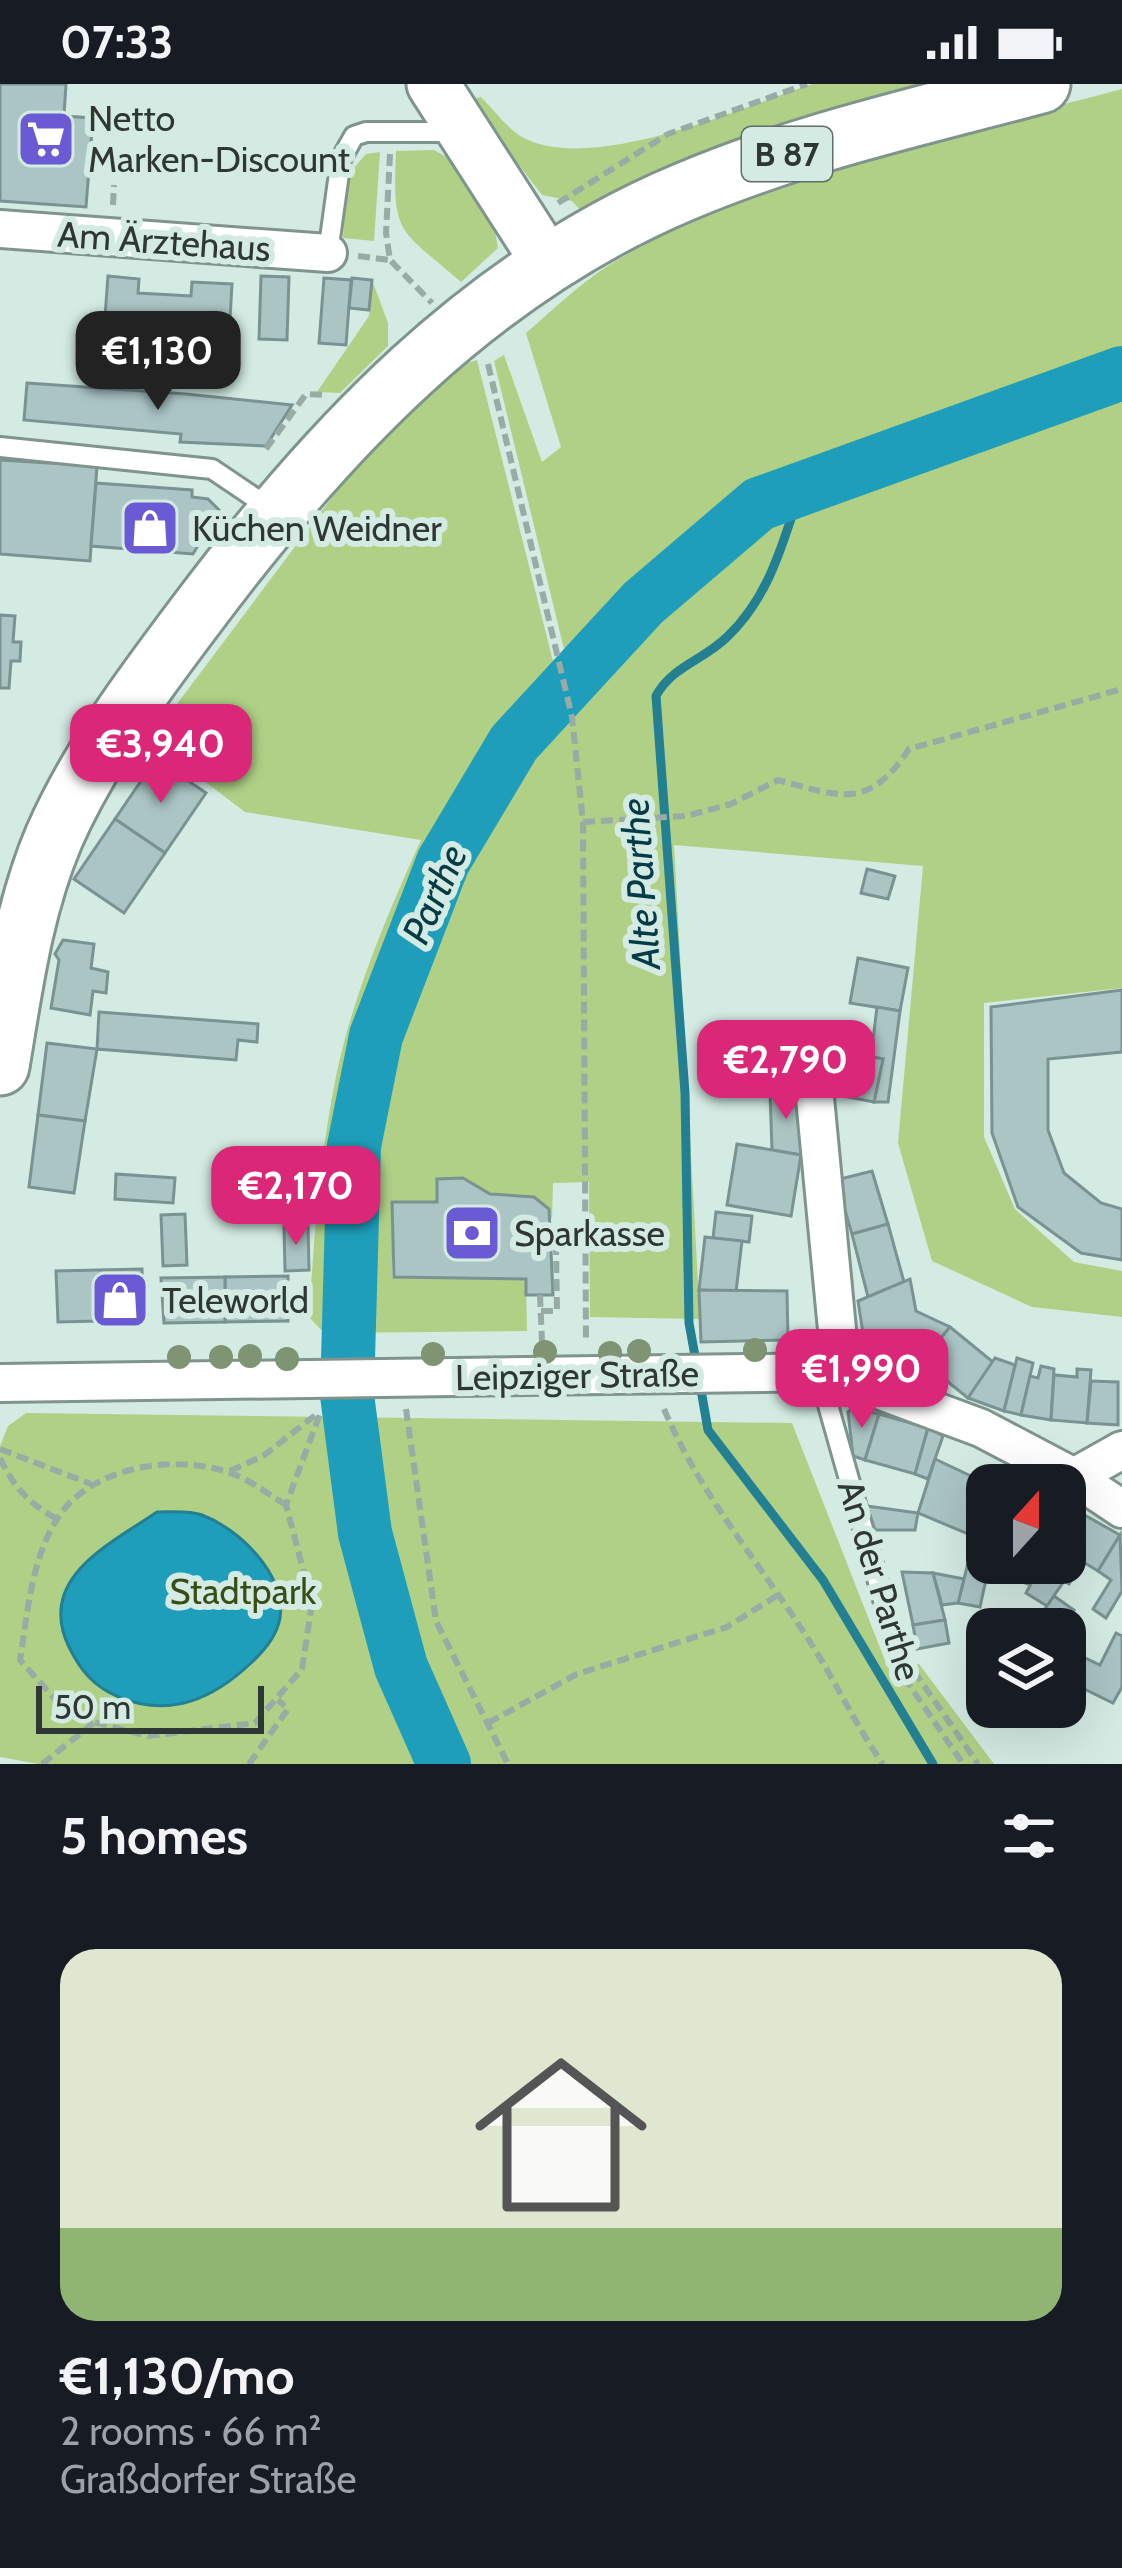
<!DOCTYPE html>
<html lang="en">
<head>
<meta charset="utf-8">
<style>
	body { margin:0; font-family:Cabin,sans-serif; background:#242831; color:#f1f3f6; height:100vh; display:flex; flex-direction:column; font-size:45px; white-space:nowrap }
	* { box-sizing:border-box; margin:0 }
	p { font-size:39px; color:#9ea1a6 }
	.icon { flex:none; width:66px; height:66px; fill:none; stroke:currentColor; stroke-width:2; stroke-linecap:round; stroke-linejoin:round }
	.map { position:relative; height:1680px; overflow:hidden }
	.side { display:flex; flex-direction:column; background:#171b24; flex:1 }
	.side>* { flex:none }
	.needle { width:78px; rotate:21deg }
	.buttons { position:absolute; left:966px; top:1380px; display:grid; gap:24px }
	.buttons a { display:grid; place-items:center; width:120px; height:120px; border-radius:24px; background:#171b24; box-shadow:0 12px 48px #0002; font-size:60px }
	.scale { position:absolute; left:36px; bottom:30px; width:228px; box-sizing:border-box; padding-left:12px; border:6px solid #2e3734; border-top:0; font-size:33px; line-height:42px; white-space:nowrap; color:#2e3734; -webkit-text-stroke:9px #d3ebe3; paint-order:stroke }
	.price { position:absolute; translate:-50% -102px; padding:0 27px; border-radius:24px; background:#db2777; color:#fff; font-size:39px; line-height:78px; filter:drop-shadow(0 3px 6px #0008) }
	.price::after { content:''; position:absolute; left:50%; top:72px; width:36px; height:27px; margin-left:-18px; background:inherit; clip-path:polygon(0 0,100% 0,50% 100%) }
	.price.on { background:#222; color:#fff }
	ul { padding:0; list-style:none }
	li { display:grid; align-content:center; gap:24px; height:636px; padding:0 60px }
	li span { display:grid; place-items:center; height:372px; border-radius:36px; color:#555 }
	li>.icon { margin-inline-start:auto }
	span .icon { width:216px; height:216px; fill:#fffc; stroke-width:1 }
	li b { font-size:51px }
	h2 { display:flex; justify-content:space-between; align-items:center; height:144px; padding:0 60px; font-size:51px }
	.status { display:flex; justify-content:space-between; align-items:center; height:84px; padding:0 60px; background:#171b24; direction:ltr }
	.status svg { height:33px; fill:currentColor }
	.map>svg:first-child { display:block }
	.green { fill:#b0d086 }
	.water { fill:#1e9eba; stroke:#237f92; stroke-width:3 }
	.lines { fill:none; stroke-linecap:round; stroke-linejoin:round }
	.stream { stroke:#237f92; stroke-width:9 }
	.river { stroke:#1e9eba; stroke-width:54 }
	.building { fill:#abc4c4; stroke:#7a9292; stroke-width:3 }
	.lane-casing { stroke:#7e948c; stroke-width:24 }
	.street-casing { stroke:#7e948c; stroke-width:42 }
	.secondary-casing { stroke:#7e948c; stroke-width:57 }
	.primary-casing { stroke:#7e948c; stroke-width:63 }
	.path { stroke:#98aba4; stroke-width:6; stroke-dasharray:12 6; stroke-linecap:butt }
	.lane { stroke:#fff; stroke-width:18 }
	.street { stroke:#fff; stroke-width:36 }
	.secondary { stroke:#fff; stroke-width:51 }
	.primary { stroke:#fff; stroke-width:57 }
	.tree { fill:#7e9472 }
	.labels { text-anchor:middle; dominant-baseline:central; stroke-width:12; stroke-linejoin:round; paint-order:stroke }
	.shield { fill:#d3ebe3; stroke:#606d68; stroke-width:3 }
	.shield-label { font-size:33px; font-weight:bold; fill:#2e3734 }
	.poi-label { font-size:36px; fill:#2e3734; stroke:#d3ebe3; text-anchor:start }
	.street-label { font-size:36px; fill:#2e3734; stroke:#d3ebe3 }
	.park-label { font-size:36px; fill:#384d16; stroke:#d3ebe3 }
	.water-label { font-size:39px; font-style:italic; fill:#043b47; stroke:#d3ebe3 }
</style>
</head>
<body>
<div class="status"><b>07:33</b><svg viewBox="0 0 49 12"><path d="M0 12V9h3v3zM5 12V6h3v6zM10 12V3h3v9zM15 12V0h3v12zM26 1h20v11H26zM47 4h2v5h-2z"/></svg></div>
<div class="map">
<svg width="1122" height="1680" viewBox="0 0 1122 1680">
	<rect width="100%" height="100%" fill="#d3ebe3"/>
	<!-- green -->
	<g class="green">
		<path d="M812,0H942L582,128L572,117L542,111L469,16L481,13C493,25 507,44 522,53C591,91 741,24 812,0Z"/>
		<path d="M1122,5V904L984,919V1053L1015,1125L1074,1178L1122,1187V1233L1032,1223L932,1177L898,1059L923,782L674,761L700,1235L590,1233L589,1098L553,1099L552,1135C542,1103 518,1119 493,1111C467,1103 471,1094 438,1095L437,1118L392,1119V1194L526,1195L527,1247L324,1249L309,1233C314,1152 320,1072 336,992C353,911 387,831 421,756L245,728L150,656L402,320L442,287L477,276L555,585L578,577L705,448L564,565L494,277L504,271L542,378L561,363L526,249C553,226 581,198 611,180C766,86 949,51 1122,5Z"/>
		<path d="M434,66C472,85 493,124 498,164L461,198C399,144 392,153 396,67Z"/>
		<polygon points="380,68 374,157 343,154 348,91 366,70"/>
		<polygon points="372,196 388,239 388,262 340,309 317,308 369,232"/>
		<polygon points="26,1329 792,1339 886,1579 919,1580 994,1680 38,1680 0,1673 0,1362 8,1342"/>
	</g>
	<!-- water -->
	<path class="water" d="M157,1428C171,1428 189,1426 202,1431C239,1445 286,1490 280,1534C277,1551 263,1568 251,1579C213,1615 170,1634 119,1613C94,1603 81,1587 69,1563C36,1495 108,1461 157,1428Z"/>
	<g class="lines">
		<!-- stream -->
		<g class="stream">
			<path d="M697,1283L689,1239L685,1009L656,612C672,582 704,576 727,553C770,512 783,458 801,404"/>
			<polyline points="700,1300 708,1346 823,1496 933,1680"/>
		</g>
		<!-- river -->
		<polyline class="river" points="444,1680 401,1583 365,1449 347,1311 354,1062 376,952 443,778 514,659 643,519 759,420 1122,289"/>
	</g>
	<!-- building -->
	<g class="building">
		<polygon points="0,0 66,0 64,32 93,34 86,123 0,117"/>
		<polygon points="108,192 139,195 138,209 191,212 192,198 232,200 229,253 104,246"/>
		<polygon points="261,192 289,193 287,256 259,255"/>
		<polygon points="324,194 351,196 346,261 319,259"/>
		<polygon points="352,194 372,196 369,226 349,224"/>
		<polygon points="147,254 166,255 165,277 146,276"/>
		<polygon points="27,299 186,310 292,321 266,362 180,358 181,350 24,336"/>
		<polygon points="0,376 97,382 90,477 0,470"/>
		<polygon points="96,399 192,406 192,413 208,415 219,426 193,470 91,462"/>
		<polygon points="0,531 15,532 13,558 21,558 20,577 11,577 9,604 0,604"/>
		<polygon points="156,675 206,709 165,769 115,735"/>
		<polygon points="115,735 165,769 124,829 74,795"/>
		<polygon points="867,785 895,792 888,815 861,809"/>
		<polygon points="63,856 94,860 91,884 108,888 106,909 93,907 90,931 51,924 59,876 55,870"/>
		<polygon points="858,874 908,884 900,927 850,919"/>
		<polygon points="1122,906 1122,968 1048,975 1048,1046 1064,1089 1101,1119 1122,1125 1122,1176 1081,1169 1018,1123 992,1049 991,923"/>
		<polygon points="877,923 900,927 888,1018 874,1018 883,975 871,973"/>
		<polygon points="99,928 258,940 257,958 238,956 236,976 97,965"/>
		<polygon points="47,959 97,965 85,1037 38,1031"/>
		<polygon points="843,967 883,975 874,1018 833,1010"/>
		<polygon points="798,1006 801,1071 772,1066 770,1008"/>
		<polygon points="38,1031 85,1037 74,1109 29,1103"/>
		<polygon points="737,1060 801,1071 791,1132 727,1121"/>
		<polygon points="872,1087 888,1140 852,1150 836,1096"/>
		<polygon points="116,1090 175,1094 173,1119 115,1115"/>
		<polygon points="463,1094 490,1110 534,1113 549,1125 553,1211 526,1211 526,1195 394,1193 392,1118 437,1118 437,1095"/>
		<polygon points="716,1128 752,1132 749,1158 713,1154"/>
		<polygon points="185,1130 187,1181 163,1182 161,1131"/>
		<polygon points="888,1140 904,1198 868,1213 852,1150"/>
		<polygon points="308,1142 309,1186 285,1187 284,1143"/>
		<polygon points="705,1153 742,1157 736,1208 699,1206"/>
		<polygon points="142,1185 143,1236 58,1238 56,1187"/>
		<polygon points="288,1192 288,1237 225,1238 225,1193"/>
		<polygon points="225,1193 225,1238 164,1239 161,1194"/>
		<polygon points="910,1195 916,1227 950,1243 916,1283 865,1262 858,1217"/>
		<polygon points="699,1206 787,1207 788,1256 701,1258"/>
		<polygon points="950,1243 993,1278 968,1314 922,1277"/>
		<polygon points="995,1274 1015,1281 1004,1327 968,1314"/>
		<polygon points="1017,1274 1033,1279 1021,1331 1004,1327"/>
		<polygon points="1041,1282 1054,1285 1051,1336 1021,1331 1030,1292 1038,1294"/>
		<polygon points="1077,1285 1091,1286 1087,1339 1051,1336 1054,1291 1077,1293"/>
		<polygon points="1091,1297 1118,1298 1118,1341 1087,1339"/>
		<polygon points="853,1324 879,1330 865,1376 853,1372 848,1328"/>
		<polygon points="879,1330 928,1344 915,1390 865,1376"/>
		<polygon points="928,1344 943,1352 928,1395 915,1390"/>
		<polygon points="935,1375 990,1401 973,1452 918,1429"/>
		<polygon points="867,1422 918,1429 915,1446 875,1446"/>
		<polygon points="1072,1424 1120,1451 1098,1487 1065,1467 1065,1437"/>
		<polygon points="1120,1451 1122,1507 1106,1534 1093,1525 1111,1496 1098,1487"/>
		<polygon points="1065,1467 1082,1478 1069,1500 1040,1483 1065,1479"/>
		<polygon points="968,1479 989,1482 980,1523 958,1519"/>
		<polygon points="1009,1479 1042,1479 1031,1501 1005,1492"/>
		<polygon points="1040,1483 1064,1497 1047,1522 1026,1509"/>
		<polygon points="902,1488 933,1489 945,1536 913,1541"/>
		<polygon points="933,1489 964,1495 958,1519 942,1521"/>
		<polygon points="1054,1512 1074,1526 1060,1545 1031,1545"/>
		<polygon points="945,1536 949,1559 917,1565 913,1541"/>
		<polygon points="1116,1549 1122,1552 1122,1603 1113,1619 1068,1597 1081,1572 1100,1581"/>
	</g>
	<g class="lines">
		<!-- lane casing -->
		<g class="lane-casing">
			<g id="lane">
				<polyline points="328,169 341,75 354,52 366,48 455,48"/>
				<polyline points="0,363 212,385 270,424"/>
				<polyline points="830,1288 828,1321 899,1572"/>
			</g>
		</g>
		<!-- street casing -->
		<g class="street-casing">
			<g id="street">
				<polyline points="0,145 328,169"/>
				<polyline points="815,1014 838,1256 830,1288"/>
				<polyline points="0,1299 830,1288 981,1344 1074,1393 1122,1425"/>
				<polyline points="1074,1393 1122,1366"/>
			</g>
		</g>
		<!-- secondary casing -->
		<g class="secondary-casing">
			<polyline id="secondary" points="433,0 548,179"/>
		</g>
		<!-- primary casing -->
		<g class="primary-casing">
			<path id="primary" d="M0,982C13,905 23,826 54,753C89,673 144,600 196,531C327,356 479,194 684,108C799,59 921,32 1041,0"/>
		</g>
		<!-- path -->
		<g class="path">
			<polyline points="390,70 386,149 390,176 432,219"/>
			<polyline points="558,119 668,50 807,0"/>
			<polyline points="113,121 114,101"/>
			<polyline points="358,172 390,176"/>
			<polyline points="488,280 572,633 583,738 586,1258"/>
			<polyline points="266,365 306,310 325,311"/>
			<path d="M583,738L686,732L731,720L778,696C841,713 869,726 909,665L1122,605"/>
			<polyline points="540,1211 542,1258"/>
			<polyline points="541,1227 557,1227 556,1162 552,1162"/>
			<polyline points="406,1325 436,1537 508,1680"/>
			<path d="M664,1325C700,1411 762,1482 812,1561C837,1600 856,1642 883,1680"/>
			<polyline points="0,1365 91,1400"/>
			<path d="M0,1374C14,1403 28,1419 57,1435"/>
			<polyline points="230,1387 263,1372 318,1329"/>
			<path d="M286,1421C270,1411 254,1399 238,1392C183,1368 94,1380 59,1432C31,1474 28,1527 20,1576L70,1632L148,1652L255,1639L302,1585L312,1519L286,1421L321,1327"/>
			<polyline points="914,1587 978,1680"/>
			<polyline points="904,1593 963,1680"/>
			<polyline points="488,1639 577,1590 727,1543 778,1511"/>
			<polyline points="42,1680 95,1638"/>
			<polyline points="249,1680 288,1625 278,1616"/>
		</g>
		<!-- lane -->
		<use href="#lane" class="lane"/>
		<!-- street -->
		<use href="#street" class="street"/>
		<!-- secondary -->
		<use href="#secondary" class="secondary"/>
		<!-- primary -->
		<use href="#primary" class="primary"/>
	</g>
	<!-- trees -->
	<g class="tree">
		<circle cx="755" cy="1266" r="12"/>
		<circle cx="639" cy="1267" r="12"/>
		<circle cx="545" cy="1268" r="12"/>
		<circle cx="610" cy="1269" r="12"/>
		<circle cx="433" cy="1270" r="12"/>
		<circle cx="250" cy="1272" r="12"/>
		<circle cx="179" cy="1273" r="12"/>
		<circle cx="221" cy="1273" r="12"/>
		<circle cx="287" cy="1275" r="12"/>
	</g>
	<!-- icons -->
	<defs>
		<g id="supermarket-square" transform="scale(3)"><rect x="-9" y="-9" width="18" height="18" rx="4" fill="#6a5ad4" stroke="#d3ebe3"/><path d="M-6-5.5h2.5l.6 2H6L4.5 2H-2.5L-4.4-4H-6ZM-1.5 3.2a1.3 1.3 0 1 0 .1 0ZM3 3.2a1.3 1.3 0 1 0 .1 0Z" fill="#fff"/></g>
		<g id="shop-square" transform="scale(3)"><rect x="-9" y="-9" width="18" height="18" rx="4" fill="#6a5ad4" stroke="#d3ebe3"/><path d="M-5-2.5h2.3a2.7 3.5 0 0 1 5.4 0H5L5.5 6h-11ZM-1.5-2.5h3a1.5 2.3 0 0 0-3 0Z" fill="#fff"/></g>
		<g id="bank-square" transform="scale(3)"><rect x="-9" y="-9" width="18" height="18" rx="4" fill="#6a5ad4" stroke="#d3ebe3"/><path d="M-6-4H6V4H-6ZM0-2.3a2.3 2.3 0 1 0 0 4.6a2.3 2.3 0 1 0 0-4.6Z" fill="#fff"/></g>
	</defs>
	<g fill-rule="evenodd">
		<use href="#supermarket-square" x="46" y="55"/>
		<use href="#shop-square" x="150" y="444"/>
		<use href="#bank-square" x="472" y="1149"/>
		<use href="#shop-square" x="120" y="1216"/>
	</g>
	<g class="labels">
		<!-- shield labels -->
		<rect class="shield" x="742" y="43" width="90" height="54" rx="9"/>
		<g class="shield-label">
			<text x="787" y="70">B 87</text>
		</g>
		<!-- poi labels -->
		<g class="poi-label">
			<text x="88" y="34">Netto<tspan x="88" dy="41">Marken-Discount</tspan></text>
			<text x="192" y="444">Küchen Weidner</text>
			<text x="514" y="1149">Sparkasse</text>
			<text x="162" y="1216">Teleworld</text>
		</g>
		<!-- street labels -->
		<g class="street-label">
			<text transform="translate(164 157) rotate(4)">Am Ärztehaus</text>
			<text transform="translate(577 1291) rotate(-1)">Leipziger Straße</text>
			<text transform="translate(880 1496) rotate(73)">An der Parthe</text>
		</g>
		<!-- park labels -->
		<g class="park-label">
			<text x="243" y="1507">Stadtpark</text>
		</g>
		<!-- water labels -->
		<g class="water-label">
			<text transform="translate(640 800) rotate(-94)">Alte Parthe</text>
			<text transform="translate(434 810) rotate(-66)">Parthe</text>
		</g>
	</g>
</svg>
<div class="buttons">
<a><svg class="needle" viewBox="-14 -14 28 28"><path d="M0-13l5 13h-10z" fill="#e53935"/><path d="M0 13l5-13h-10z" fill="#9ea1a6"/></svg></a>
<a><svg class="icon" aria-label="layers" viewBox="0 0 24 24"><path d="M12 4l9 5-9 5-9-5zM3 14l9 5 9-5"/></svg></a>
</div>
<div class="scale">50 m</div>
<b class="price on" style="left:158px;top:329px">€1,130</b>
<b class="price" style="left:161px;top:722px">€3,940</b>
<b class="price" style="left:786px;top:1038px">€2,790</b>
<b class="price" style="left:296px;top:1164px">€2,170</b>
<b class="price" style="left:862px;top:1347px">€1,990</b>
</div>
<section class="side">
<h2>5 homes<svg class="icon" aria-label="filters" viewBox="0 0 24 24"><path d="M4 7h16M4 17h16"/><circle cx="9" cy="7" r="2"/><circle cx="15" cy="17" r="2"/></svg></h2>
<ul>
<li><span style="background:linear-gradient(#dfe7d0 75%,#8fb573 0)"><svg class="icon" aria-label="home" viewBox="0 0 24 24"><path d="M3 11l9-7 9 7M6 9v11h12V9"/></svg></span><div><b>€1,130/mo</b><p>2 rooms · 66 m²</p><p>Graßdorfer Straße</p></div></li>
</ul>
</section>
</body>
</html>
